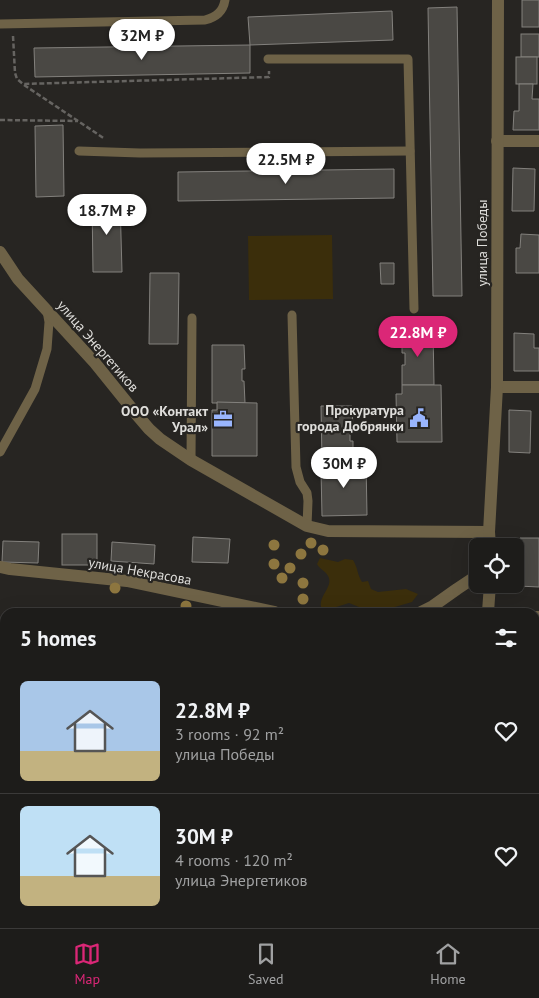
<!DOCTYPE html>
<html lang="en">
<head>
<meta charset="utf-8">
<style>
	body { margin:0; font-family:"PT Sans",sans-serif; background:#2a2927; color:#f1f3f6; height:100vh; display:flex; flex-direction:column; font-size:19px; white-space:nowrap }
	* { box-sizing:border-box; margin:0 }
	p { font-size:16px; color:#a0a1a2 }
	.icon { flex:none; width:28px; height:28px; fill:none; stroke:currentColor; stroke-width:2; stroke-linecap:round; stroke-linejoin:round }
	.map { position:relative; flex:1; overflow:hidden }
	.panel { position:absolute; left:0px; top:608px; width:540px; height:321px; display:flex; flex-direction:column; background:#1d1c1a; border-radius:15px 15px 0 0; box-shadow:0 5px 20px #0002,0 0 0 1px #3b3a39 }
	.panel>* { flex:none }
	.fabs { position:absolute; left:469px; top:538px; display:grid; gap:10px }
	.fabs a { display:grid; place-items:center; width:55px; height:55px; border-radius:8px; background:#1d1c1a; box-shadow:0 5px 20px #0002,0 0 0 1px #3b3a39; font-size:25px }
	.price { position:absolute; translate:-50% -42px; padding:0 11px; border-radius:18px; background:#fff; color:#222; font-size:16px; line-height:32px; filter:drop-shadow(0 1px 2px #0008) }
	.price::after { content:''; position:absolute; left:50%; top:30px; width:15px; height:11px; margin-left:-8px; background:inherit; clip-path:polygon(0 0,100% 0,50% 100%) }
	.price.on { background:#db2777; color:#fff }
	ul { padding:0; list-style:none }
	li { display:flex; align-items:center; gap:15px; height:125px; padding:0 20px }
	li+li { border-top:1px solid #3b3a39 }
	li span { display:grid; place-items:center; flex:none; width:140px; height:100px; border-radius:8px; color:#555 }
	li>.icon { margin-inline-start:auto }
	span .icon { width:60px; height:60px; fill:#fffc; stroke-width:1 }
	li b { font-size:21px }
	h2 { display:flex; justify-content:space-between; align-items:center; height:60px; padding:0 20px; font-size:21px }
	.tabs { display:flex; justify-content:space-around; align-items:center; height:70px; border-top:1px solid #3b3a39; background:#1d1c1a; font-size:14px; color:#a0a1a2 }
	.tabs a { display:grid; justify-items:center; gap:2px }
	.tabs .on { color:#db2777 }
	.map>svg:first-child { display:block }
	.green { fill:#3b2e0b }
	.building { fill:#4a4844; stroke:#83817d }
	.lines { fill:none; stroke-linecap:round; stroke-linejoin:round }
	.path { stroke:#666461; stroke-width:2.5; stroke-dasharray:5 2.5; stroke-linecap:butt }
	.service { stroke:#6e6247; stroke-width:9 }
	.minor { stroke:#6e6247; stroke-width:12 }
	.tree { fill:#8d763f }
	.labels { text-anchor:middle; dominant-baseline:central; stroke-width:4.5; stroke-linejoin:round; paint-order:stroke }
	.street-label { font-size:14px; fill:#dfdedb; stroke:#272522 }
	.poi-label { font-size:14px; font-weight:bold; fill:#dfdedb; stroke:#272522; text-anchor:end }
</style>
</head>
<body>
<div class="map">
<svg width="539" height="928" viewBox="0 0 539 928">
	<rect width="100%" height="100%" fill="#272522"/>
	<!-- green -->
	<g class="green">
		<polygon points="332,235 333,299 249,300 248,236"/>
		<path d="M320,558L338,562L345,559L353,560C358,568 357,574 362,582L368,581L371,589L378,592L406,589L418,594L412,602L381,611L364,609L349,603L333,608L326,609L321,607C319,595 334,586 328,576C325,570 320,570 317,564Z"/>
	</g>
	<!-- building -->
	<g class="building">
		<rect x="522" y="0" width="17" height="27"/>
		<polygon points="457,7 462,296 433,296 428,8"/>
		<polygon points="392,11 393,40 250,45 248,17"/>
		<rect x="521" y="34" width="18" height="23"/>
		<polygon points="250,45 250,73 35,77 34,48"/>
		<rect x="516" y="57" width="21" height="27"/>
		<polygon points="519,84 533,84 532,99 539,99 539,130 513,130 514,111 519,111"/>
		<polygon points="63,125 64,196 36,197 35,126"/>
		<polygon points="513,168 535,169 534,211 512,211"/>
		<polygon points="394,169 394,198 178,201 178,172"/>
		<polygon points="120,200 122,272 93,272 92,201"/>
		<polygon points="521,234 539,235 539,273 516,273 516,248 520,248"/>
		<polygon points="380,263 394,263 394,284 381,284"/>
		<polygon points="150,273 179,273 178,344 149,344"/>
		<polygon points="402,330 433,330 434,385 402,385 402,365 405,365 405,353 402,353"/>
		<polygon points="514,333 534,334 534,348 539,348 539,371 514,371"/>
		<polygon points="212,345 244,345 245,369 242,369 242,381 244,381 245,403 212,403"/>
		<polygon points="402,385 441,385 442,442 397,442 396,394 402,394"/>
		<polygon points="217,402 257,403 257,456 212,456 212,410 217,410"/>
		<polygon points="321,406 352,406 353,429 350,429 350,441 353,441 353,461 322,461"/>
		<polygon points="509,410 531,411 530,453 509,452"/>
		<polygon points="325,461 366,461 367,515 322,516 321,470 325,470"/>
		<rect x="62" y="534" width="35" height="31"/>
		<polygon points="193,537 230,539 228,563 192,562"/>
		<polygon points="520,538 539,538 539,587 518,586 519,578 515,577 515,563 519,564"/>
		<polygon points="3,541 39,542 38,563 2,562"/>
		<polygon points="112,542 155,545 154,564 111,561"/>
		<rect x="535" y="653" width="4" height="42"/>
		<rect x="535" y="746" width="4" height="16"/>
		<polygon points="535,763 539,763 539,793 536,793 535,805"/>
		<polygon points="5,807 5,822 0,818 0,814"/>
		<polygon points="0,826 5,829 5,834 0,841"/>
		<polygon points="535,836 539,836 539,864 535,863"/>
		<polygon points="0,863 5,867 5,876 0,884"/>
		<polygon points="9,924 13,924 19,927 21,924 53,924 50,928 6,928"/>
	</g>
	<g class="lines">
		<!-- path -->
		<g class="path">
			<polyline points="13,36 15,73 17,79 23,84 269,77 269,71"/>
			<polyline points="24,85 105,139"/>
			<polyline points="0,120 78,121"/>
		</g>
		<!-- service -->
		<g class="service">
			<path d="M0,24L205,20C216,17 223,12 225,0"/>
			<polyline points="268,59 408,59 414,309"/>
			<polyline points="79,151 140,153 410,151"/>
			<polyline points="292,315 296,467 300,482 307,493 308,501 307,526"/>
			<polyline points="0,452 35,389 47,349 49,322 47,311"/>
			<polyline points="191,460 192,318"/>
			<polyline points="0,910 5,902"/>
			<polyline points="289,928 292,924"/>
		</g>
		<!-- minor -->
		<g class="minor">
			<polyline points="497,141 539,141"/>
			<polyline points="0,252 18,279 95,363 137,415 149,429 160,439 191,460 307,526 328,531 489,532"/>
			<polyline points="497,387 539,387"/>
			<polyline points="490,546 489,532 497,387 498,0"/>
			<polyline points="0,567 10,569 127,581 275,612"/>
			<polyline points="421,612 433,606 457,589 478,575"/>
			<polyline points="488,612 490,584"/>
			<polyline points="535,617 539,617"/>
			<polyline points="0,689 5,693"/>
			<polyline points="535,923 539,923"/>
		</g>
	</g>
	<!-- trees -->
	<g class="tree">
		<circle cx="311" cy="543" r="5.5"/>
		<circle cx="274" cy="545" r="5.5"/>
		<circle cx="323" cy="550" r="5.5"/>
		<circle cx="301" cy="554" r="5.5"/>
		<circle cx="274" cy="564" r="5.5"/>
		<circle cx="290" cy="568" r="5.5"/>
		<circle cx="282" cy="578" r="5.5"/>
		<circle cx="303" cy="583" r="5.5"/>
		<circle cx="115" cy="588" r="5.5"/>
		<circle cx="303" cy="599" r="5.5"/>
		<circle cx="186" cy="606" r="5.5"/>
	</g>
	<!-- icons -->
	<defs>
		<g id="civic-bare" transform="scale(1.5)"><path d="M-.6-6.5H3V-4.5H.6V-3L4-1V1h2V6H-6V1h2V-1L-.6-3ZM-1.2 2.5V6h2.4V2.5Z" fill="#99b5fd" stroke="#272522" stroke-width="2.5" paint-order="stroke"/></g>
		<g id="office-bare" transform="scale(1.5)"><path d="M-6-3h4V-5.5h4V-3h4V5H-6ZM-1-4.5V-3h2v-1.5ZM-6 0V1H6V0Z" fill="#99b5fd" stroke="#272522" stroke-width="2.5" paint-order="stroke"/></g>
	</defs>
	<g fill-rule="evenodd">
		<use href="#civic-bare" x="419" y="418"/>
		<use href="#office-bare" x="223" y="419"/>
	</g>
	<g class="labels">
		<!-- street labels -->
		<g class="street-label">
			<text transform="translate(482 243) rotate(-90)">улица Победы</text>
			<text transform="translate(98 346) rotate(49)">улица Энергетиков</text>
			<text transform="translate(140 571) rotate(10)">улица Некрасова</text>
		</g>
		<!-- poi labels -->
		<g class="poi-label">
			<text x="404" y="410">Прокуратура<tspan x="404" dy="16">города Добрянки</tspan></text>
			<text x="208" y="411">ООО «Контакт<tspan x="208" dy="16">Урал»</tspan></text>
		</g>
	</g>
</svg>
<div class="fabs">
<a><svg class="icon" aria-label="locate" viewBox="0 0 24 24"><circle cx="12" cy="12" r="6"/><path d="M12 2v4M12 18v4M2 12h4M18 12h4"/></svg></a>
</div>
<b class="price" style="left:142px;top:61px">32M ₽</b>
<b class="price" style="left:286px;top:185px">22.5M ₽</b>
<b class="price" style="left:107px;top:236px">18.7M ₽</b>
<b class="price on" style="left:418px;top:358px">22.8M ₽</b>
<b class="price" style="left:344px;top:489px">30M ₽</b>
<section class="panel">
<h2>5 homes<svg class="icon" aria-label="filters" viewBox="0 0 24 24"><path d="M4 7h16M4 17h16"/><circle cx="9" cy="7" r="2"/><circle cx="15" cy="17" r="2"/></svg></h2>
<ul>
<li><span style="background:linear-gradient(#a9c7e8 70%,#c2b280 0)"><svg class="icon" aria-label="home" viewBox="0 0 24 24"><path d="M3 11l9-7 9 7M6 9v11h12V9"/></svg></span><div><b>22.8M ₽</b><p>3 rooms · 92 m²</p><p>улица Победы</p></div><svg class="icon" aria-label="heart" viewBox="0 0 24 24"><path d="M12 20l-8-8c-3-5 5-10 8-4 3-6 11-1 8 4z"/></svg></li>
<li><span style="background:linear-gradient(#bfe0f5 70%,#c2b280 0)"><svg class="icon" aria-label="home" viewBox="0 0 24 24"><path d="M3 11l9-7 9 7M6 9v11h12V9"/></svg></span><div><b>30M ₽</b><p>4 rooms · 120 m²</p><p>улица Энергетиков</p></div><svg class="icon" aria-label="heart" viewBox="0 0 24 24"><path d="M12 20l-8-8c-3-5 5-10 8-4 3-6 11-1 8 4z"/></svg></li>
</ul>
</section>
</div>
<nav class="tabs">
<a class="on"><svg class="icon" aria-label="map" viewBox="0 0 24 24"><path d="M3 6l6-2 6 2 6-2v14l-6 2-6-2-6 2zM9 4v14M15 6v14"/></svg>Map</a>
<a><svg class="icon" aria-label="saved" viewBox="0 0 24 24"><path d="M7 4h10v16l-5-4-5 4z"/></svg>Saved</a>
<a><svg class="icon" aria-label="home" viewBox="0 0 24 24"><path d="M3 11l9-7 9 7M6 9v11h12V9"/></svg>Home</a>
</nav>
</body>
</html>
